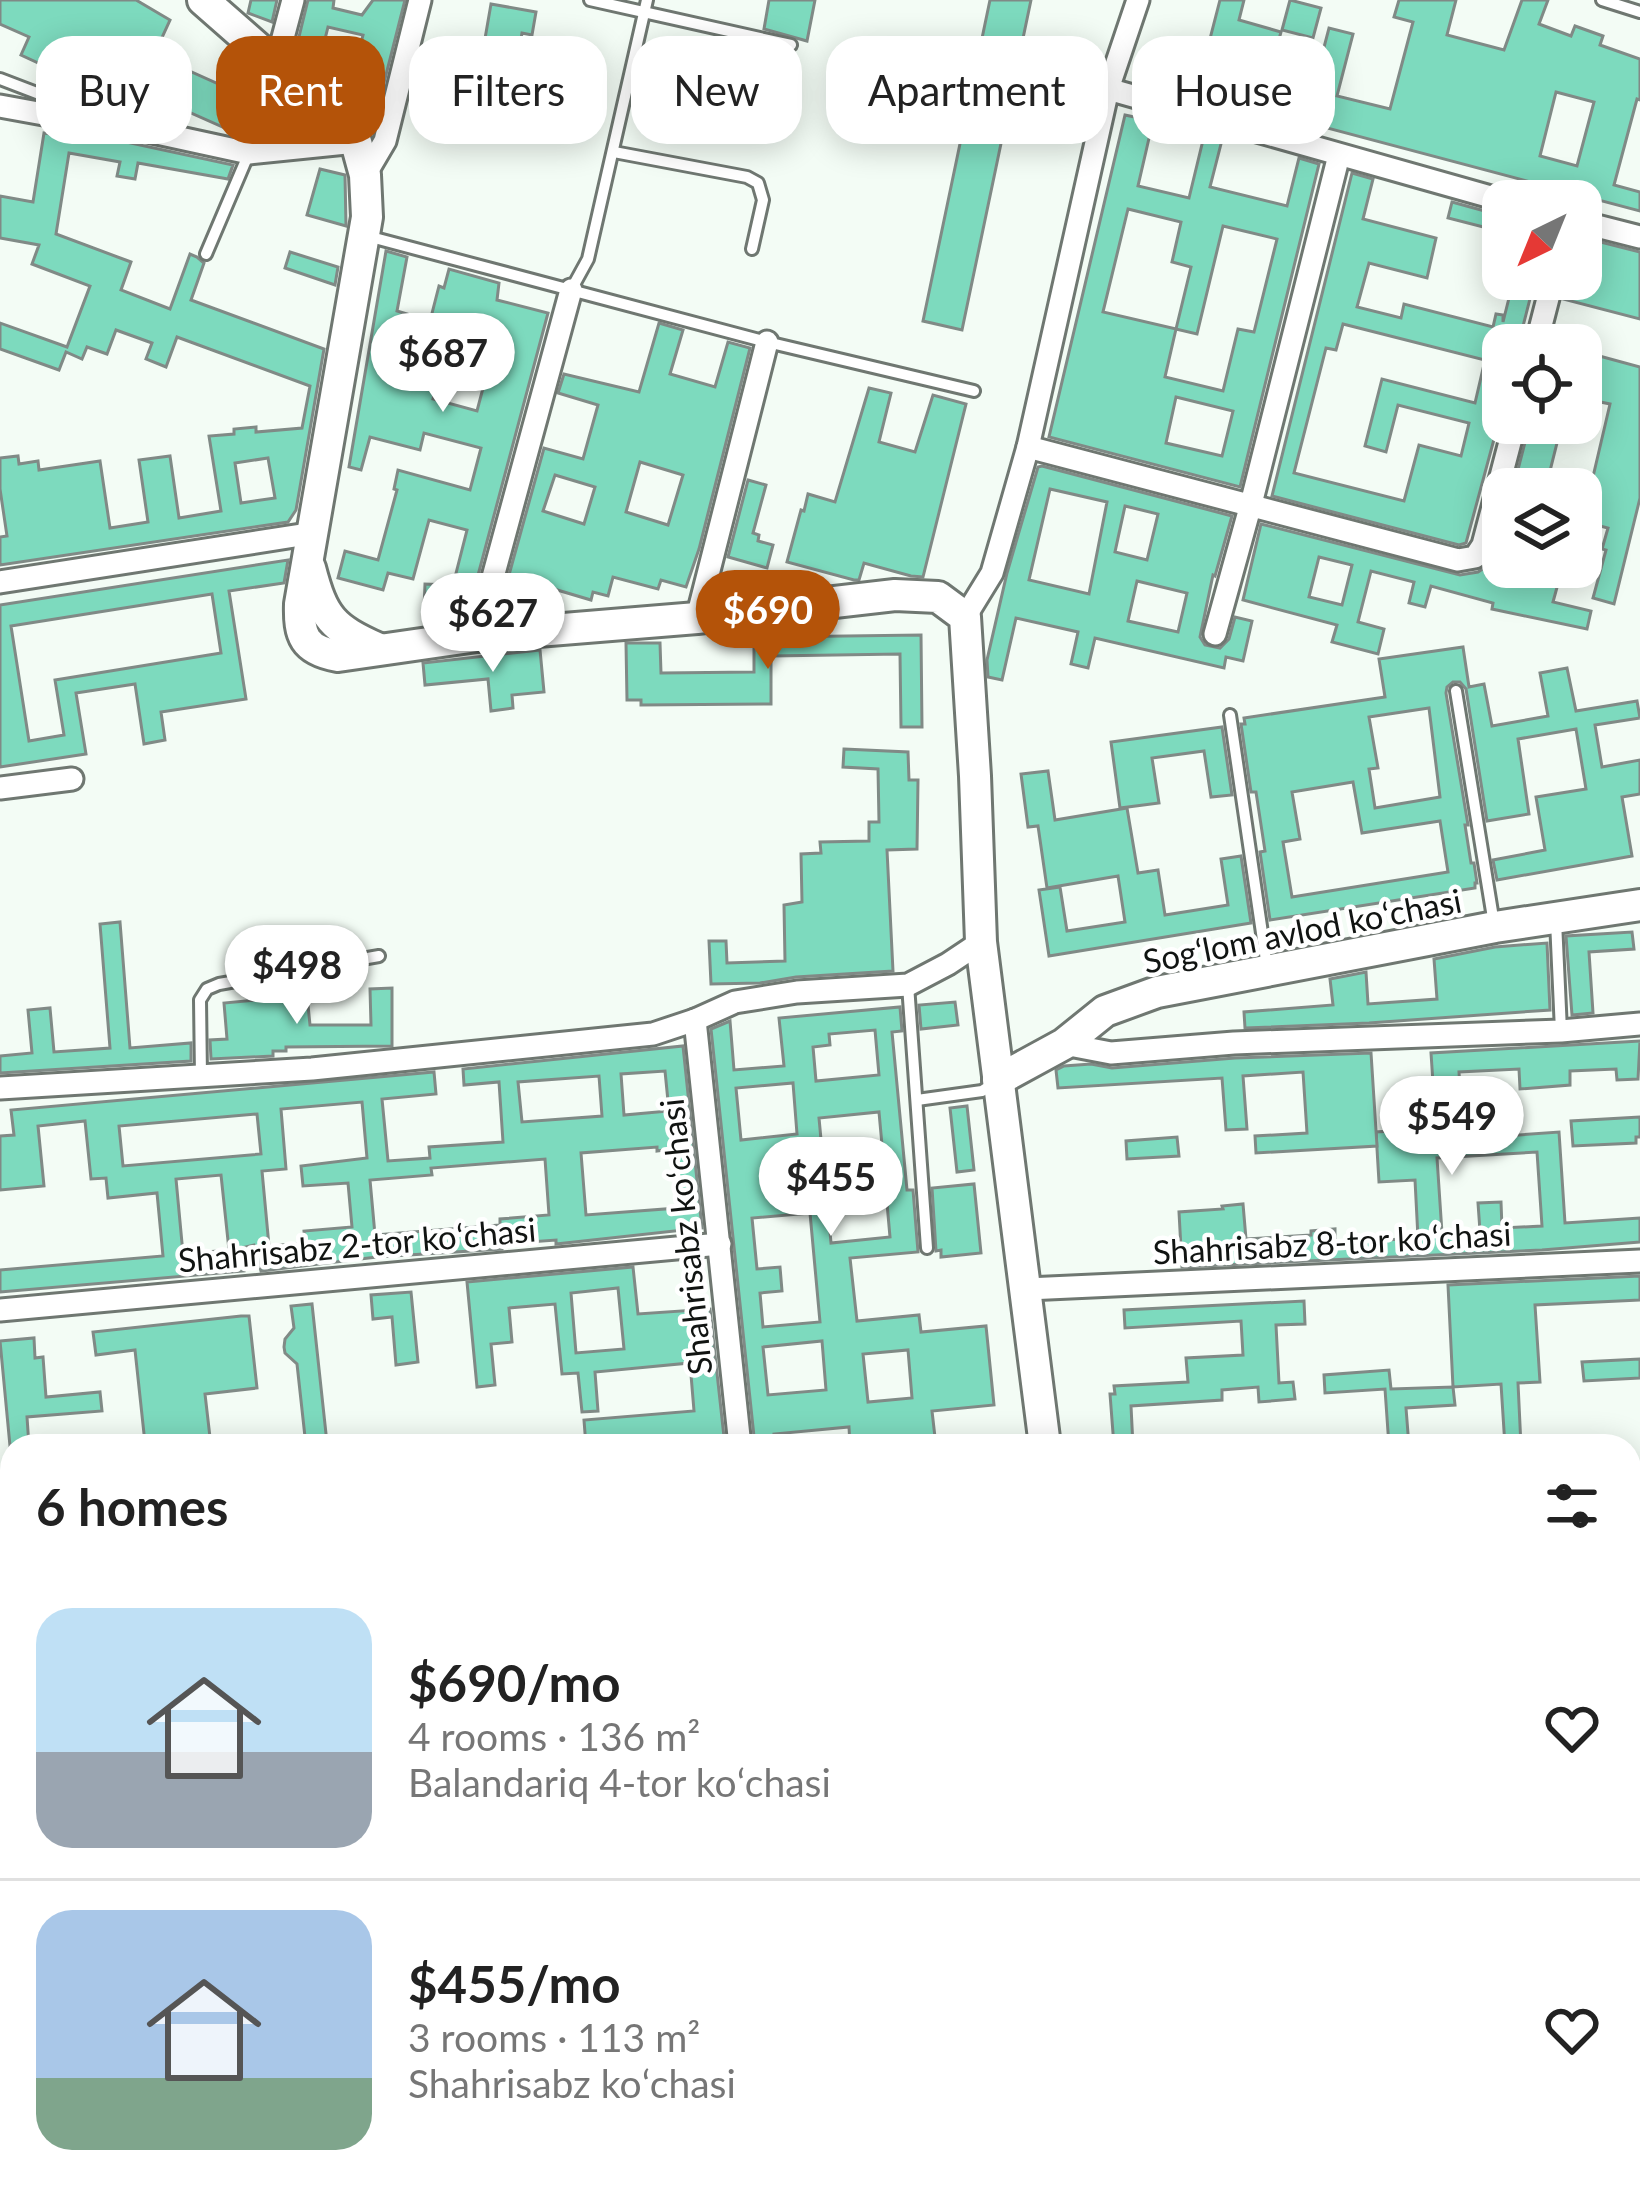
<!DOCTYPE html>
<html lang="en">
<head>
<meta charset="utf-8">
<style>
	body { margin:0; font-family:Lato,sans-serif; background:#f6f6f6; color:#222; height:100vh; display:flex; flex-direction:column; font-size:45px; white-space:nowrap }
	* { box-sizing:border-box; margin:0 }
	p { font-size:39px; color:#767676 }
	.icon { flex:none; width:66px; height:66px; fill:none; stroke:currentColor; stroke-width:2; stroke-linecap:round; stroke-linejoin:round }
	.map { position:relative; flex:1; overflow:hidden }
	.side { position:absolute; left:0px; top:1434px; width:1641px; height:768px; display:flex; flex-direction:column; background:#fff; border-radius:36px 36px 0 0; box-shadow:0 6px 30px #0003 }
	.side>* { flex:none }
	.top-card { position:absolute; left:36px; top:36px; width:1569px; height:108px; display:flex; gap:24px }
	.needle { width:78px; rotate:223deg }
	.fabs { position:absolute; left:1482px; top:180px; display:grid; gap:24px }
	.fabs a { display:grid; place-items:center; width:120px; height:120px; border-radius:24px; background:#fff; box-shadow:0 6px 30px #0003; font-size:60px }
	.price { position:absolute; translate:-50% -102px; padding:0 27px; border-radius:42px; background:#fff; color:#222; font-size:39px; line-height:78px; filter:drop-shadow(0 3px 6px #0008) }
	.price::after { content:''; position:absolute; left:50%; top:72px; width:36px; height:27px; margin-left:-18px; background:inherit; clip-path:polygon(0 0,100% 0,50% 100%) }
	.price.on { background:#b45309; color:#fff }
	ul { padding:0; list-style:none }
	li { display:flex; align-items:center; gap:36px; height:300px; padding:0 36px }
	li+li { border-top:3px solid #e0e0e0 }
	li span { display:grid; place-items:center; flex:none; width:336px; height:240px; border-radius:36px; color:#555 }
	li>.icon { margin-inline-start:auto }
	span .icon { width:144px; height:144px; fill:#fffc; stroke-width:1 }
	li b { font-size:51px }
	h2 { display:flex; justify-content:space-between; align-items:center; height:144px; padding:0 36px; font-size:51px }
	.tag { padding:0 42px; border-radius:36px; background:#fff; box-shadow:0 6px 30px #0003; font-size:42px; line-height:108px }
	.tag.on { background:#b45309; color:#fff }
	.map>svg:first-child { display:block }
	.building { fill:#7ddabe; stroke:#808a86; stroke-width:3; fill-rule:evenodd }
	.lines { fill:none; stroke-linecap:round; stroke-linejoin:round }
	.lane-casing { stroke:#6f7771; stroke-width:16 }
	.street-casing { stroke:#6f7771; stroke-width:27 }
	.secondary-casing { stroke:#6f7771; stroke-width:36 }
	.lane { stroke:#fff; stroke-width:10 }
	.street { stroke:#fff; stroke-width:21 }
	.secondary { stroke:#fff; stroke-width:30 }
	.labels { text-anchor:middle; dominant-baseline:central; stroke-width:9; stroke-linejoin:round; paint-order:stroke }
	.street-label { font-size:33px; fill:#111412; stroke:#fff }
</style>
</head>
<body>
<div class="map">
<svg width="1640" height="2202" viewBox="0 0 1640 2202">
	<rect width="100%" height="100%" fill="#f3fcf5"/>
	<!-- building -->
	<g class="building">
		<polygon points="0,0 136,0 170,20 154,55 232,90 245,63 289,103 273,135 264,136 234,132 139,90 131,106 21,55 29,37 0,24"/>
		<polygon points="251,0 277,0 272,22 248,13"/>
		<polygon points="308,0 334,0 333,8 362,15 373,0 405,0 373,126 347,97 363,35 328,27 317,71 296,49"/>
		<polygon points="769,0 815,0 807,41 764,29"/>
		<polygon points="990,0 1031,0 962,330 923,321"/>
		<path d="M1220,0H1244L1239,20L1281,32L1265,90L1310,101L1329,28L1353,34L1337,96L1390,109L1413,22L1394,17L1399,0H1456L1447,35L1504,50L1522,0H1548L1539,24L1571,36L1575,26L1603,36L1600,45L1640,59V100L1637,99L1614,185L1640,192V211L1135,77L1140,59L1185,71L1188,58L1204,62ZM1556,92L1594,102L1577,166L1540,156Z"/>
		<polygon points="1290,0 1321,8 1313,38 1282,30"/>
		<polygon points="491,4 536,12 532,35 522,33 509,108 474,102"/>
		<polygon points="689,60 771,82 757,135 675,113"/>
		<path d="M1125,115L1153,121L1138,186L1189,198L1204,136L1222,140L1210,187L1287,206L1299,158L1319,164L1240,487L1049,437ZM1128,209L1181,222L1172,262L1191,267L1176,329L1103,312ZM1223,226L1277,239L1254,332L1238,329L1223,391L1165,377L1176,329L1197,334ZM1176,397L1233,411L1222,456L1166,443Z"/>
		<path d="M58,132L117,140L233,165L228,179L138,163L135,179L117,176L120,162L69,153L56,234L131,262L121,290L170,309L190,254L197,257L204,263L191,300L324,349L296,510L288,522L0,565V537L7,536L0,489V458L18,456L19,464L38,461L39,470L100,461L110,528L148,522L139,460L170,456L179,518L221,511L209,436L234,434V429L256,427V432L302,428L310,386L177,337L166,367L146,359L152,343L116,330L107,354L87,347L82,359L66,352L59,370L0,349V323L67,347L90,286L32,264L39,245L0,238V196L33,202L44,133L57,135ZM268,458L275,498L241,503L235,463Z"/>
		<polygon points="320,169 345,175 346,226 307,215"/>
		<path d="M1352,173L1373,179L1363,219L1436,238L1427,278L1369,263L1357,307L1401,318L1404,304L1493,327L1496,314L1503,315V322L1512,286L1509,285L1510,279H1538L1534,292L1532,291L1521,334H1523L1521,345H1503V406L1466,543L1459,545L1272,496ZM1343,324L1485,360L1475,403L1382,379L1365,446L1386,452L1398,405L1469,423L1461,456L1419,445L1404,501L1294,473L1326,348L1336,350Z"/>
		<polygon points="1452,202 1503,216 1503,232 1448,218"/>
		<polygon points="1581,237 1640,252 1640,319 1563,299 1568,279 1581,279"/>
		<path d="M386,251L407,257L397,311L430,321L439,286L444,288L449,269L499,283L497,300L548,313L473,594L454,590V610L424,609L425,584L453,585L467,530L429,520L413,579L388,573L383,590L338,578L345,551L378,560L397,490L394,489L398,470L470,490L481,448L424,433L420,450L370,437L361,470L349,467ZM443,361L487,373L477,411L433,399Z"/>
		<polygon points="290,252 338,267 335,285 285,268"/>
		<path d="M659,323L683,330L670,374L715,387L728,342L750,348L699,549L686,587L661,580L658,589L613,577L608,596L593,592L591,600L537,584L535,592L504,593L544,448L583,459L598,405L558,393L564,374L639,392ZM640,462L683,475L668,525L626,512ZM555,475L595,487L584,524L543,511Z"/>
		<polygon points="1581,351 1640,367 1640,498 1614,604 1593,598 1606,550 1602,549 1608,528 1581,521 1581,489 1513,489 1530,423 1562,423 1550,471 1592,481 1610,404 1581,398"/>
		<polygon points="869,388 891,393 879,442 915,452 933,395 966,404 923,577 911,576 864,563 859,580 854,580 787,562 801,510 804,511 808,494 835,502"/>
		<path d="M1042,466L1232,516L1215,576L1213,575L1200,637L1205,645L1220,648L1229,639L1235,617L1252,621L1243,661L1226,657L1224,668L1095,638L1088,668L1071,664L1078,632L1016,618L1002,680L988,677L987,660L1007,573L1038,467ZM1050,489L1107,502L1089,594L1029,580ZM1125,506L1158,514L1147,560L1115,552ZM1137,581L1187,593L1178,632L1128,621Z"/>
		<polygon points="748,480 766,485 753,533 759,535 758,541 773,545 767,568 728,557"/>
		<path d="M1261,524L1460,575L1478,572L1487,566L1497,550L1503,528V567L1559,580L1553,602L1591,611L1587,629L1492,609L1493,603L1431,586L1425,607L1409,603L1414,582L1371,571L1358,622L1384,629L1378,654L1332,642L1337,625L1243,600ZM1319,557L1352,565L1342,605L1309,597Z"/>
		<path d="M288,560L284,583L229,591L246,699L161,712L165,740L144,744L135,684L76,693L86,754L0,767V605ZM212,594L221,653L55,680L64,735L29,741L11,626Z"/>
		<polygon points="770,630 770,637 921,635 922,727 901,727 900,654 771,656 771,704 641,705 641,700 627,700 626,643 660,643 661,673 754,672 754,631"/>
		<path d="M1463,647L1469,687L1484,684L1492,726L1548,716L1540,673L1567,668L1576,711L1637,701L1640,718L1595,725L1602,767L1640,760V794L1622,797L1632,856L1497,880L1493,860L1545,850L1536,797L1586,789L1576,729L1518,739L1529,814L1487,821L1466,689L1460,682H1453L1447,687L1446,693L1468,825H1465L1471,863H1474L1477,883H1475V888L1270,920L1260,852L1265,851L1256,792H1251L1241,724H1245L1244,718L1385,697L1379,659ZM1429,708L1440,797L1375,808L1369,769L1378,768L1369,717ZM1353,782L1362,833L1440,821L1448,872L1292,897L1283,842L1300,839L1292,792Z"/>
		<polygon points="540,650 544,692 512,695 513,708 491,711 488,679 425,685 423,663"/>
		<polygon points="1222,727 1232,795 1211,797 1204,751 1152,758 1159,803 1120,808 1111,742"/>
		<polygon points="844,749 908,752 909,780 918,780 917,849 887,850 893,971 796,977 760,983 711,984 709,941 726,941 727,963 785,961 784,905 802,902 801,854 821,853 820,842 869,841 869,822 879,822 878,769 843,767"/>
		<polygon points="1048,771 1055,820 1127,808 1138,873 1158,870 1165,915 1228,905 1221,859 1241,856 1251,923 1049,956 1039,890 1060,887 1067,931 1125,922 1118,876 1047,888 1038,826 1028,827 1021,774"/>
		<polygon points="120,922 130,1048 191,1043 191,1061 0,1073 0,1056 32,1053 28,1010 50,1008 54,1052 110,1048 100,924"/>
		<polygon points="1632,932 1634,949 1589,952 1593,1013 1572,1015 1566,936"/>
		<polygon points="1547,943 1550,1010 1369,1023 1245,1028 1244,1012 1333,1005 1330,979 1366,972 1368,1004 1437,999 1434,959 1495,947"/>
		<polygon points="392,988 392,1046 286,1047 286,1051 273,1051 273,1056 211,1059 210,1040 227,1039 224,1003 307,995 310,1025 371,1025 370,989"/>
		<polygon points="955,1002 958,1025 921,1029 919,1005"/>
		<path d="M900,1007L902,1031L892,1032L907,1190H913L918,1252L850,1258L857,1321L919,1315L921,1332L986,1326L994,1405L932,1411L936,1446H911V1441L850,1446L849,1427L774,1434L775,1446H755L711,1029L730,1021L734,1070L784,1066L779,1018ZM875,1030L879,1075L816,1081L813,1047L830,1045L829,1034ZM793,1083L797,1134L741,1140L736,1088ZM879,1112L883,1156L823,1161L819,1118ZM886,1192L890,1237L831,1243L827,1198ZM810,1213L820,1322L763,1327L760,1293L782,1291L780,1267L757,1269L752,1218ZM822,1341L826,1390L768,1395L763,1347ZM908,1350L912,1398L868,1402L863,1354Z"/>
		<path d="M1640,1041L1638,1079L1617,1080L1616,1069L1570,1071V1085L1520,1089L1519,1069L1459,1072L1463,1139L1559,1132L1565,1223L1640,1218V1242L1542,1250L1182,1267L1179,1212L1223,1209L1222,1206L1243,1204L1246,1239L1311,1235V1231L1335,1229V1243L1418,1238L1415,1180L1379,1182L1376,1132L1436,1128L1431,1053ZM1537,1152L1542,1226L1502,1228L1501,1202L1478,1203L1480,1231L1442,1233L1437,1158Z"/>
		<path d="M683,1046L702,1228L556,1244V1240L502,1244V1249L377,1257L261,1271L254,1245L233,1250L242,1249L244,1271L0,1292V1270L163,1256L157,1193L108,1198L106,1178L91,1179L85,1121L38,1126L44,1186L0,1190V1136L14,1135L11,1110L434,1072L436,1094L382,1099L388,1161L430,1158L429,1147L503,1142L499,1082L464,1085L463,1069ZM665,1071L669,1111L624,1115L621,1074ZM599,1076L602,1116L522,1122L518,1082ZM362,1102L367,1158L301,1166L303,1186L348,1183L352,1227L304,1231L305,1243L269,1246L262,1171L286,1169L281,1109ZM257,1114L261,1154L123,1166L119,1126ZM657,1147V1151L672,1149L677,1208L586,1215L581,1153ZM545,1159L549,1215L500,1219V1225L375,1235L370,1180L432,1175L431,1168ZM221,1175L229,1250L183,1254L176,1179Z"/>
		<polygon points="1371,1053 1377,1146 1256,1153 1255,1136 1307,1133 1303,1072 1243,1076 1247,1129 1226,1130 1222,1078 1058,1088 1056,1070 1064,1066 1091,1064 1112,1068 1235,1058"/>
		<polygon points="967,1106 974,1170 957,1172 950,1108"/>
		<polygon points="1640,1117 1640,1137 1636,1137 1636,1143 1573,1146 1571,1121"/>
		<polygon points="1177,1137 1179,1156 1127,1159 1126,1141"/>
		<polygon points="974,1184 981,1253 941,1257 941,1250 936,1251 932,1188"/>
		<path d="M633,1267L638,1314L710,1309L725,1446H586L584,1420L694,1411L690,1363L595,1372L598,1411L582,1412L578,1373L562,1374L555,1304L509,1308L512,1342L491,1344L495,1385L477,1387L467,1282ZM618,1288L624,1349L576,1353L571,1293Z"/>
		<polygon points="1640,1276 1640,1300 1535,1305 1540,1382 1518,1383 1521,1446 1505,1446 1501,1384 1453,1387 1448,1285"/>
		<polygon points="411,1292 418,1362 396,1365 392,1317 373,1319 371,1295"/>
		<polygon points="1304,1301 1305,1324 1276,1325 1279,1383 1293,1382 1295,1399 1259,1402 1258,1387 1222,1390 1222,1400 1131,1406 1133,1446 1114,1446 1110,1394 1115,1394 1114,1386 1188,1382 1186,1358 1243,1355 1241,1321 1125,1328 1124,1310"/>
		<polygon points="312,1304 327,1443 306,1446 297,1364 285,1353 284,1347 285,1339 294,1328 291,1306"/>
		<polygon points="241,1316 249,1316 257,1388 205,1394 211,1446 163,1446 163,1441 145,1443 135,1350 96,1355 93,1332"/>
		<polygon points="34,1338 35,1358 43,1357 46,1397 100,1392 102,1411 27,1417 29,1446 10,1446 0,1341"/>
		<polygon points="1640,1359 1640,1378 1584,1381 1582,1362"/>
		<polygon points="1389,1370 1391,1389 1453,1387 1455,1405 1406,1408 1409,1446 1389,1446 1385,1389 1325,1393 1324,1375"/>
	</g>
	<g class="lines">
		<!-- lane casing -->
		<g class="lane-casing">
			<g id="lane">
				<polyline points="590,0 791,45"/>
				<polyline points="1602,0 1640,12"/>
				<polyline points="0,79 89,113"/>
				<polyline points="614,152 747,177 758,183 763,200 752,249"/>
				<polyline points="367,236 767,342 974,391"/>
				<polyline points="206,254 249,153"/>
				<polyline points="571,290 588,259 647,0"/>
				<polyline points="1456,691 1494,924"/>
				<polyline points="1230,715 1267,967"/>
				<polyline points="1556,921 1561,1031"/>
				<polyline points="908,985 927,1248"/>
				<polyline points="201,1076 200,1000 207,989 219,984 379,956"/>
				<polyline points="917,1100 982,1091 996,1082"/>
			</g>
		</g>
		<!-- street casing -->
		<g class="street-casing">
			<g id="street">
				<polyline points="276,64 293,0"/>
				<polyline points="1108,89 1505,201"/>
				<polyline points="0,106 71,119 120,125 249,153 356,142"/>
				<polyline points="365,175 385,141 420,0"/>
				<polyline points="1581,222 1640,237"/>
				<polyline points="1536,345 1553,279"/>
				<polyline points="1028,447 1458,560 1475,557 1483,545 1515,423"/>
				<polyline points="0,582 314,533"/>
				<polyline points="965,617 992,573 1028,447 1108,89 1138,0"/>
				<polyline points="697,618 767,342"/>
				<polyline points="1215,634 1251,504 1339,155"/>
				<polyline points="477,636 571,290"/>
				<polyline points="0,788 72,779"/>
				<polyline points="695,1020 740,1446"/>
				<polyline points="1064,1044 1111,1053 1234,1043 1561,1031 1640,1024"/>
				<polyline points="0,1088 312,1069 653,1034 695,1020 735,1002 797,992 908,985 948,964 981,942"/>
				<polyline points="1027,1289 1640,1261"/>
				<polyline points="0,1310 720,1244"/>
				<polyline points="1629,1492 1640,1491"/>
				<polyline points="0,1498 12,1624"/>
				<polyline points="1629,1728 1640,1727"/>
				<polyline points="0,1836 12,1836"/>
				<polyline points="1629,1963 1640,1961"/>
				<polyline points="0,2114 12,2116"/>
				<polyline points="1629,2143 1635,2202"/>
				<polyline points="1401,2190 1402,2202"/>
				<polyline points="769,2202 885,2190"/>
			</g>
		</g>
		<!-- secondary casing -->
		<g class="secondary-casing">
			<g id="secondary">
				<path d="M203,0L276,64L356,142L365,175L367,217L300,604C299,636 304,650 338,656L477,636L697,618L895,595L938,597L965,617L975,776L981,942L1045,1446"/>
				<path d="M310,568C323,618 332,628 379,649"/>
				<polyline points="998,1080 1064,1044 1105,1011 1157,992 1495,927 1640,905"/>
				<polyline points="1103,2190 1105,2202"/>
			</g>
		</g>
		<!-- lane -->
		<use href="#lane" class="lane"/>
		<!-- street -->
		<use href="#street" class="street"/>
		<!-- secondary -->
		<use href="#secondary" class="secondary"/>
	</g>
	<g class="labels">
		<!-- street labels -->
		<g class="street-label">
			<text transform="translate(1302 930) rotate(-11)">Sogʻlom avlod koʻchasi</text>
			<text transform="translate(685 1237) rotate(-96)">Shahrisabz koʻchasi</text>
			<text transform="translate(1332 1242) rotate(-3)">Shahrisabz 8-tor koʻchasi</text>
			<text transform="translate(357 1244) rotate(-5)">Shahrisabz 2-tor koʻchasi</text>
		</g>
	</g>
</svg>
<div class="fabs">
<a><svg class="needle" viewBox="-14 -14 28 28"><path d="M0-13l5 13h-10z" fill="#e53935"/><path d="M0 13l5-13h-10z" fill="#767676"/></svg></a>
<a><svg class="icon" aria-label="locate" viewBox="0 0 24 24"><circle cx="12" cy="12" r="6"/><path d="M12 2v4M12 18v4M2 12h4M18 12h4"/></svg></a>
<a><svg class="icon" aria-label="layers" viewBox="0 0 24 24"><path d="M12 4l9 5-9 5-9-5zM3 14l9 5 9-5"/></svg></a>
</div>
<b class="price" style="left:443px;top:415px">$687</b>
<b class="price on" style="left:768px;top:672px">$690</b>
<b class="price" style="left:493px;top:675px">$627</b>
<b class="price" style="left:297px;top:1027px">$498</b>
<b class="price" style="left:1452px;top:1178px">$549</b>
<b class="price" style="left:831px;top:1239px">$455</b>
<div class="top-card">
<a class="tag">Buy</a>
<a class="tag on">Rent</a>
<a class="tag">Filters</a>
<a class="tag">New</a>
<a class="tag">Apartment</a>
<a class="tag">House</a>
</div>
<section class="side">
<h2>6 homes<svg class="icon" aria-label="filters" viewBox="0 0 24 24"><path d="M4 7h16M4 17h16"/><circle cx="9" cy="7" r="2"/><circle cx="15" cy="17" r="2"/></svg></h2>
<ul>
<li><span style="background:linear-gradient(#bfe0f5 60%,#9aa5b1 0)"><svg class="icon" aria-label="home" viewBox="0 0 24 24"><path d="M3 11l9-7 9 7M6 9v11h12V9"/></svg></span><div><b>$690/mo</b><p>4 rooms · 136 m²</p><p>Balandariq 4-tor koʻchasi</p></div><svg class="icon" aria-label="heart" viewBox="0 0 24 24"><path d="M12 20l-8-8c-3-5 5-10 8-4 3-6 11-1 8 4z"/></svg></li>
<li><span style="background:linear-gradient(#a9c7e8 70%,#7fa58c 0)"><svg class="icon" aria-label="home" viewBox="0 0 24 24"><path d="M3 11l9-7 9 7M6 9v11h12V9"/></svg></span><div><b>$455/mo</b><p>3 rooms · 113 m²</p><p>Shahrisabz koʻchasi</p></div><svg class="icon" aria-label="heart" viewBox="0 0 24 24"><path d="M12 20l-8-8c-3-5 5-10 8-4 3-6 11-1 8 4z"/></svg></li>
</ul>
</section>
</div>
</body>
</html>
